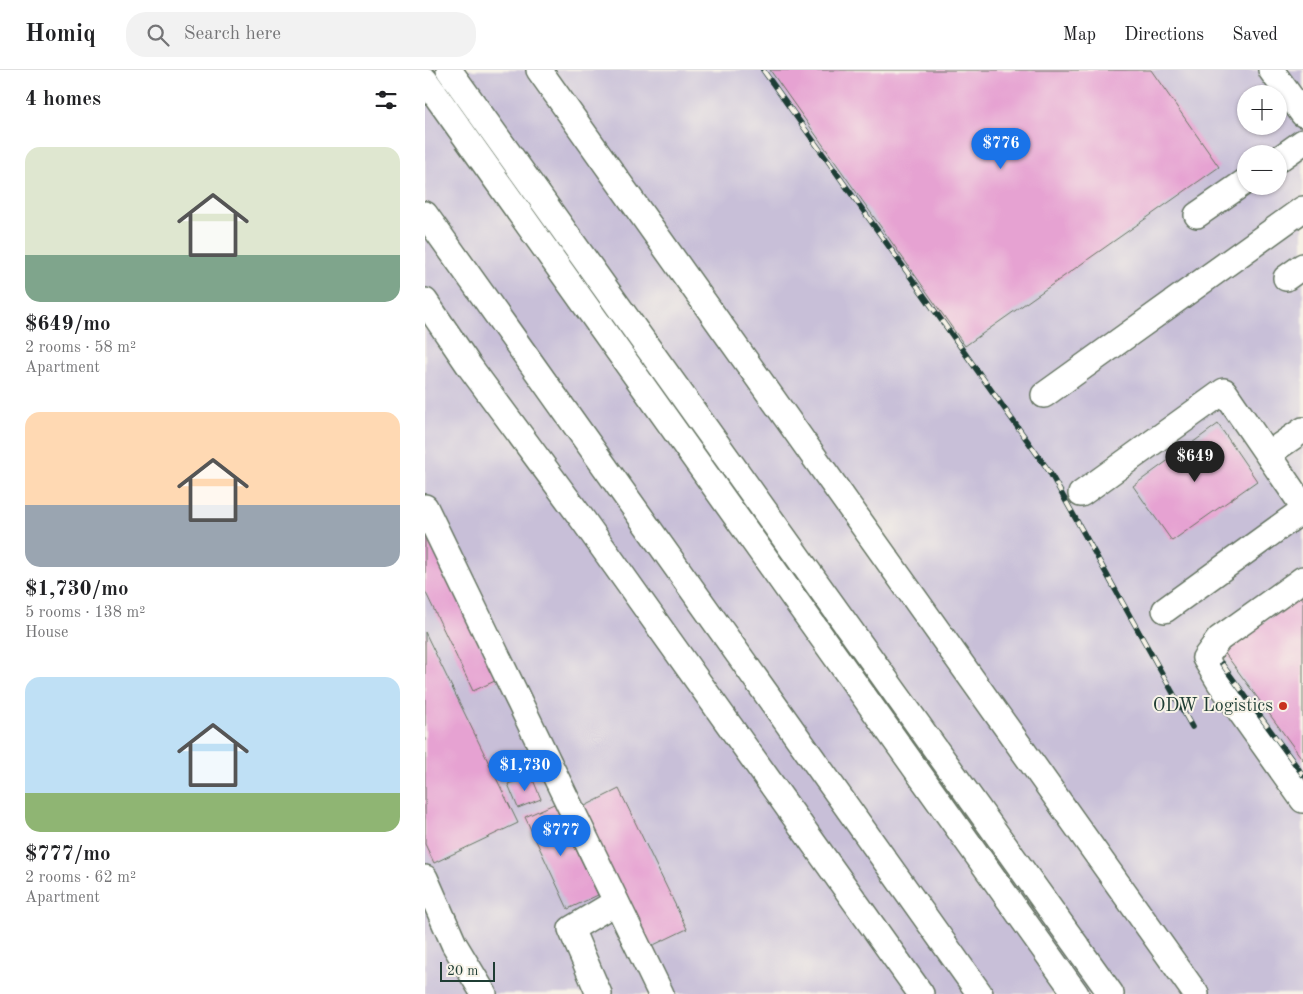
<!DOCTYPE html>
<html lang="en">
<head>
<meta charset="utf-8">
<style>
	body { margin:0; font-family:"Old Standard TT",serif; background:#f2f2f2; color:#202124; height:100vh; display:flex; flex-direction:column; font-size:19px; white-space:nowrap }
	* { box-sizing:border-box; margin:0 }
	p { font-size:16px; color:#757577 }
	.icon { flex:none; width:28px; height:28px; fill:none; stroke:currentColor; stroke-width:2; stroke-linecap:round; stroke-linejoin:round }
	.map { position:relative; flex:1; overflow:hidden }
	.side { display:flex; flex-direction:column; background:#fff; width:425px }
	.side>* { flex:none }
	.buttons { position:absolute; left:812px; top:15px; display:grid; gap:10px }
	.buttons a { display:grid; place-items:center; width:50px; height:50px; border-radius:50%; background:#fff; box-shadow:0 1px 4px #0004; font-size:25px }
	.scale { position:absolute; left:15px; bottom:12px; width:55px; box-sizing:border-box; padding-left:5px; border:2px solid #1f3d34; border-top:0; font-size:14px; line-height:18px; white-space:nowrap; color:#1f3d34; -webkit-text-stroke:4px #f7f3e8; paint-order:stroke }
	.price { position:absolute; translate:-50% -42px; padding:0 11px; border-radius:18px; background:#1a73e8; color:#fff; font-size:16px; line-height:32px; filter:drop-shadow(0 1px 2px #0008) }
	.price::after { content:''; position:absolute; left:50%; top:30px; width:15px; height:11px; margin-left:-8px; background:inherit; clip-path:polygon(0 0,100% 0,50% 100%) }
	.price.active { background:#222; color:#fff }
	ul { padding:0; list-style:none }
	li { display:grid; align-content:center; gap:10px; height:265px; padding:0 25px }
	li span { display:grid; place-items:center; height:155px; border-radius:15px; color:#555 }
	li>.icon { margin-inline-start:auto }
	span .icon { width:90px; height:90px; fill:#fffc; stroke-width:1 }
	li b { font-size:21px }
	h2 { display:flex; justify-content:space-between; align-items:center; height:60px; padding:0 25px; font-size:21px }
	header { display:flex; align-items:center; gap:30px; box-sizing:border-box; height:70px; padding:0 25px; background:#fff; border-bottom:1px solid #e0e0e0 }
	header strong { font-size:24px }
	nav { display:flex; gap:28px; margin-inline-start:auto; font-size:18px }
	.search { width:350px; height:45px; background:#f2f2f2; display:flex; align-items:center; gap:12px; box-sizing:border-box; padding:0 18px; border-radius:20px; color:#757577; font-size:19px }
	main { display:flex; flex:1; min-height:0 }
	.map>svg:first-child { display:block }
	.industrial { fill:#c8bfd8; fill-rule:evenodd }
	.building { fill:#e6a2d2 }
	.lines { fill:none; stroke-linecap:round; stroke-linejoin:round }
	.minor-casing { stroke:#667563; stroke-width:28 }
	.minor { stroke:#fff; stroke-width:25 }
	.rail-casing { stroke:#1f3d34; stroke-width:5.5 }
	.rail { stroke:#f7f3e8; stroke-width:4; stroke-dasharray:11; stroke-linecap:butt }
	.poi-dot { fill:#c8321e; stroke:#f7f3e8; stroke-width:2 }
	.labels { text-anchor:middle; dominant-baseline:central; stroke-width:4; stroke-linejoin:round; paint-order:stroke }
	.poi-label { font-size:18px; fill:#1f3d34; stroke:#f7f3e8; text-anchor:end }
</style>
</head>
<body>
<header>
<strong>Homiq</strong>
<div class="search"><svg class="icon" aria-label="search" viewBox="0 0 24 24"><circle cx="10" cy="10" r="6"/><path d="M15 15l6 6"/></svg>Search here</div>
<nav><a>Map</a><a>Directions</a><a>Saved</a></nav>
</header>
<main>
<section class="side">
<h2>4 homes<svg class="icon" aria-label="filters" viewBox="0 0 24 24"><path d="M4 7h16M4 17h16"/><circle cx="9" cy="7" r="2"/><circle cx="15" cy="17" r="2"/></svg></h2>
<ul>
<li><span style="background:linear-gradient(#dfe7d0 70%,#7fa58c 0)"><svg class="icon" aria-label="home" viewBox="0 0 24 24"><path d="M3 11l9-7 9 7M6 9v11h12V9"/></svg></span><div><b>$649/mo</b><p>2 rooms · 58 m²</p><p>Apartment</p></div></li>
<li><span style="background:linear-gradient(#ffd9b3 60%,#9aa5b1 0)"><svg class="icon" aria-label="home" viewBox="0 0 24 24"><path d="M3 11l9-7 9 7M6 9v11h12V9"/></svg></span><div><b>$1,730/mo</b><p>5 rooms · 138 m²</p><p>House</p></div></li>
<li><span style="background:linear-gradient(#bfe0f5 75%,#8fb573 0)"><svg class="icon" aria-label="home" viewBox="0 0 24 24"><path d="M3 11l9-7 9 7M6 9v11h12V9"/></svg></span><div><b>$777/mo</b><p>2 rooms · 62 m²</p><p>Apartment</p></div></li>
</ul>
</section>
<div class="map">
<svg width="878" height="924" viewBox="0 0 878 924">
	<rect width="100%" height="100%" fill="#f7f3e8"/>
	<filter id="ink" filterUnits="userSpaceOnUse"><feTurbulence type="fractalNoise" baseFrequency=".02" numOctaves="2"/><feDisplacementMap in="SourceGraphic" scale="10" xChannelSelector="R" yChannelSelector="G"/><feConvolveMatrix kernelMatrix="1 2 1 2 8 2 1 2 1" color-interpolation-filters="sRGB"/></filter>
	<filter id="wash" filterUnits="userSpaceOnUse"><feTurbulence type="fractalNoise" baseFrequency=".0096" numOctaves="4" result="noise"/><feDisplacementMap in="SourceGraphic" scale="20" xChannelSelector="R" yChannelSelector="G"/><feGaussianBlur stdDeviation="1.12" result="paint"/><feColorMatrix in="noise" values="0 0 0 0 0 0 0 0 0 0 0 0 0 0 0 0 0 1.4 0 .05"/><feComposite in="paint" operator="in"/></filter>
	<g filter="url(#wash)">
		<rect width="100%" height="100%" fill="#eaddba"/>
		<!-- industrial -->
		<path class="industrial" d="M0,0H878V924H0ZM821,24H854V56H821ZM821,84H854V116H821Z"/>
		<g id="blocks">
			<!-- building -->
			<g class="building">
				<polygon points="345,0 726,0 794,97 540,276"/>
				<polygon points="793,354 832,411 747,471 708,416"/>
				<polygon points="0,462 72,610 48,621 0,521"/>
				<polygon points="878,524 878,690 799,582"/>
				<polygon points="0,562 93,753 9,793 0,774"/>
				<polygon points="106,705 116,729 93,738 83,714"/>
				<polygon points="194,719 262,859 216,881 148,742"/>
				<polygon points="129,734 173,825 143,839 100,747"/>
			</g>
		</g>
	</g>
	<g filter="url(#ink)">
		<use href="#blocks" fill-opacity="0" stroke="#667563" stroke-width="1"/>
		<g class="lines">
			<!-- minor casing -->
			<g class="minor-casing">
				<g id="minor">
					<polyline points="24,0 686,924"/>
					<polyline points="114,0 771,924"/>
					<polyline points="846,0 878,44"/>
					<polyline points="0,10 651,924"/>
					<polyline points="854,89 878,72"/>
					<polyline points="0,144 555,924"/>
					<polyline points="772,145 821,111"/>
					<polyline points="861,208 878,196"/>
					<polyline points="0,231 45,297 158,450 496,924"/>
					<polyline points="619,325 878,139"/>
					<polyline points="843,384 878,360"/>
					<polyline points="656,424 799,321 878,436"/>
					<polyline points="0,437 236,924"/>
					<polyline points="878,509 794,569 780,588 795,613 878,730"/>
					<polyline points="740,540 878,440"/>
					<polyline points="0,808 29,874 59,924"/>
					<polyline points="174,924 146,859 191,832"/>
				</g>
			</g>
			<!-- minor -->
			<use href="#minor" class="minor"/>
			<!-- rail casing -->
			<g class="rail-casing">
				<g id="rail">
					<polyline points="338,0 624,401 767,657"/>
					<polyline points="797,594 878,705"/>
				</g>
			</g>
			<!-- rail -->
			<use href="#rail" class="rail"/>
		</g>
	</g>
	<!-- markers -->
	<circle class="poi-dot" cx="858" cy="636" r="5"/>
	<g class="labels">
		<!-- poi labels -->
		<g class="poi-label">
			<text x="848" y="636">ODW Logistics</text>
		</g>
	</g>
</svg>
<div class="buttons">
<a>+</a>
<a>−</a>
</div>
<div class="scale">20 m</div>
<b class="price" style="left:576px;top:100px">$776</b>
<b class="price active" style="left:770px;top:413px">$649</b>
<b class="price" style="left:100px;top:722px">$1,730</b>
<b class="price" style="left:136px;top:787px">$777</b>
</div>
</main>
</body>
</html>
